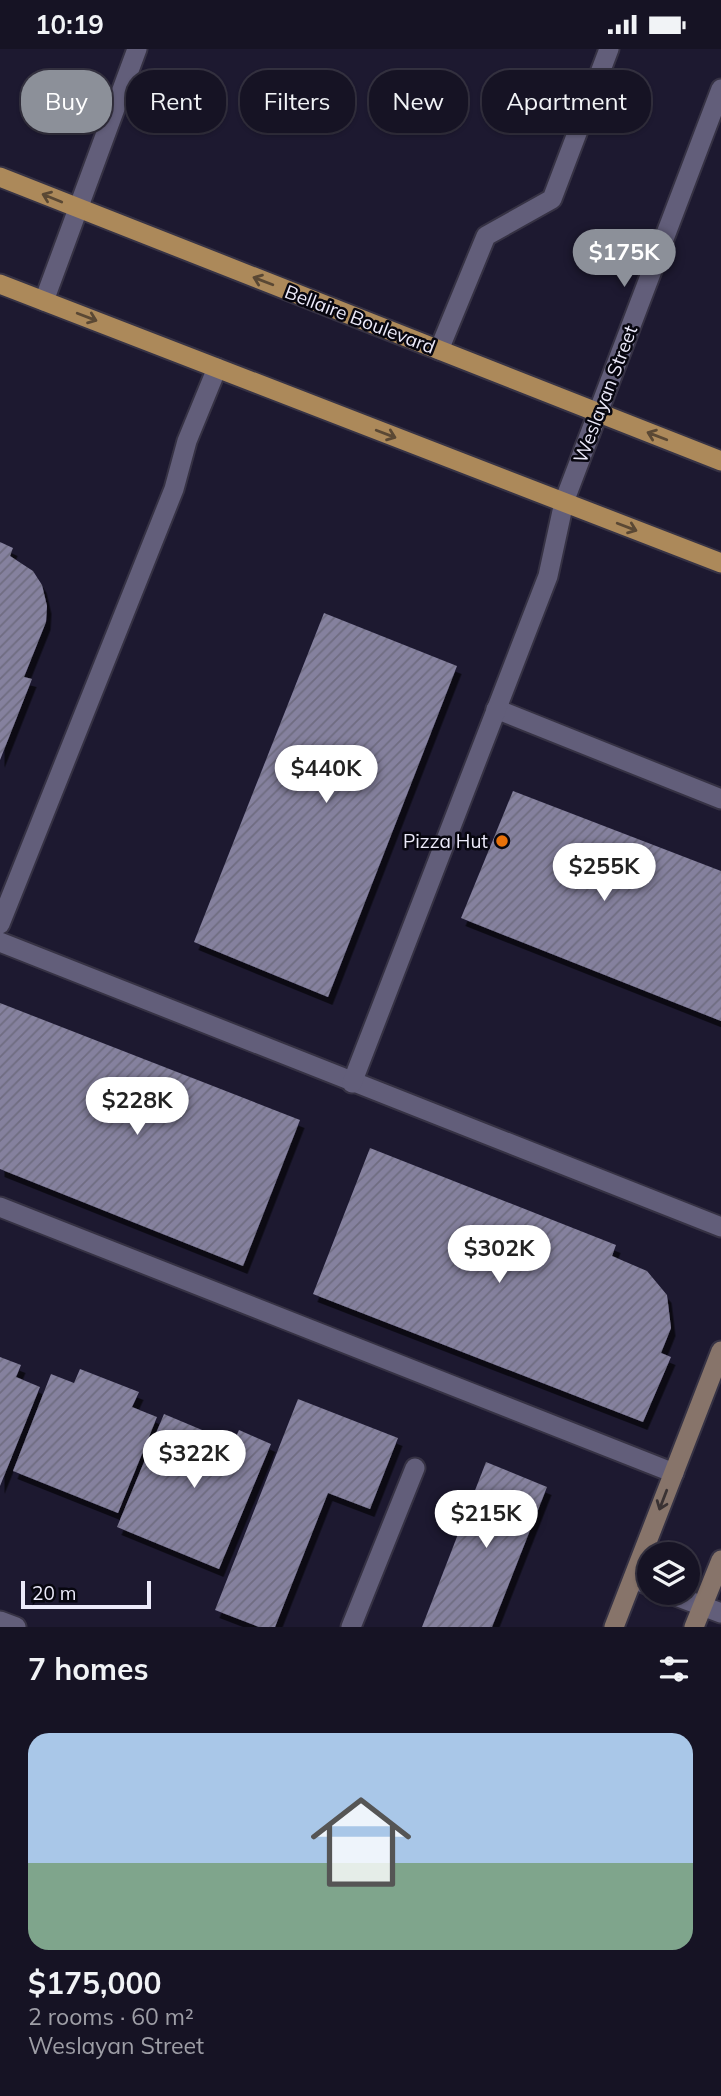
<!DOCTYPE html>
<html lang="en">
<head>
<meta charset="utf-8">
<style>
	body { margin:0; font-family:Mulish,sans-serif; background:#1f1c2c; color:#f1f3f6; height:100vh; display:flex; flex-direction:column; font-size:26px; white-space:nowrap }
	* { box-sizing:border-box; margin:0 }
	p { font-size:23px; color:#9e9ea6 }
	.icon { flex:none; width:38px; height:38px; fill:none; stroke:currentColor; stroke-width:2; stroke-linecap:round; stroke-linejoin:round }
	.map { position:relative; height:1578px; overflow:hidden }
	.drawer { display:flex; flex-direction:column; background:#161324; flex:1 }
	.drawer>* { flex:none }
	.banner { position:absolute; left:21px; top:21px; width:679px; height:63px; display:flex; gap:14px }
	.buttons { position:absolute; left:637px; top:1493px; display:grid; gap:14px }
	.buttons a { display:grid; place-items:center; width:63px; height:63px; border-radius:50%; background:#161324; box-shadow:0 2px 5px #0004,0 0 0 2px #353241; font-size:35px }
	.scale { position:absolute; left:21px; bottom:18px; width:130px; box-sizing:border-box; padding-left:7px; border:4px solid #eceafa; border-top:0; font-size:19px; line-height:24px; white-space:nowrap; color:#eceafa; -webkit-text-stroke:5px #07060f; paint-order:stroke }
	.price { position:absolute; translate:-50% -60px; padding:0 16px; border-radius:24px; background:#fff; color:#222; font-size:23px; line-height:46px; filter:drop-shadow(0 2px 4px #0008) }
	.price::after { content:''; position:absolute; left:50%; top:42px; width:21px; height:16px; margin-left:-10px; background:inherit; clip-path:polygon(0 0,100% 0,50% 100%) }
	.price.current { background:#8c9099; color:#fff }
	ul { padding:0; list-style:none }
	li { display:grid; align-content:center; gap:14px; height:371px; padding:0 28px }
	li span { display:grid; place-items:center; height:217px; border-radius:21px; color:#555 }
	li>.icon { margin-inline-start:auto }
	span .icon { width:126px; height:126px; fill:#fffc; stroke-width:1 }
	li b { font-size:30px }
	h2 { display:flex; justify-content:space-between; align-items:center; height:84px; padding:0 28px; font-size:30px }
	.tag { padding:0 24px; border-radius:28px; background:#161324; box-shadow:0 2px 5px #0004,0 0 0 2px #353241; font-size:24px; line-height:63px }
	.tag.current { background:#8c9099; color:#fff }
	.status { display:flex; justify-content:space-between; align-items:center; height:49px; padding:0 35px; background:#161324; direction:ltr }
	.status svg { height:19px; fill:currentColor }
	.map>svg:first-child { display:block }
	.building { fill:url(#building-hatch); filter:url(#shadow) }
	.lines { fill:none; stroke-linecap:round; stroke-linejoin:round }
	.service-casing { stroke:#363244; stroke-width:23 }
	.minor-casing { stroke:#363244; stroke-width:23 }
	.secondary-casing { stroke:#363244; stroke-width:23 }
	.primary-casing { stroke:#363244; stroke-width:23 }
	.service { stroke:#625e7a; stroke-width:19 }
	.minor { stroke:#625e7a; stroke-width:19 }
	.secondary { stroke:#87746a; stroke-width:19 }
	.primary { stroke:#ac895a; stroke-width:19 }
	.oneway { stroke:#5a4834 }
	.oneway2 { stroke:#3a3233 }
	.food-dot { fill:#e8710a; stroke:#07060f; stroke-width:2.5 }
	.labels { text-anchor:middle; dominant-baseline:central; stroke-width:5; stroke-linejoin:round; paint-order:stroke }
	.street-label { font-size:19px; fill:#eceafa; stroke:#07060f }
	.poi-label { font-size:19px; fill:#eceafa; stroke:#07060f; text-anchor:end }
</style>
</head>
<body>
<div class="status"><b>10:19</b><svg viewBox="0 0 49 12"><path d="M0 12V9h3v3zM5 12V6h3v6zM10 12V3h3v9zM15 12V0h3v12zM26 1h20v11H26zM47 4h2v5h-2z"/></svg></div>
<div class="map">
<svg width="721" height="1578" viewBox="0 0 721 1578">
	<defs>
		<pattern id="building-hatch" width="6" height="6" patternUnits="userSpaceOnUse" patternTransform="scale(1.75)"><rect width="6" height="6" fill="#85819e"/><path d="M-1 1l2-2M0 6l6-6M5 7l2-2" fill="none" stroke="#6f6c81"/></pattern>
		<filter id="shadow"><feDropShadow dx="4.5" dy="8" stdDeviation="0" flood-color="#0009"/></filter>
	</defs>
	<rect width="100%" height="100%" fill="#1d1930"/>
	<!-- building -->
	<g class="building">
		<polygon points="0,493 13,499 10,507 33,522 42,536 47,557 46,573 24,628 32,630 0,711"/>
		<polygon points="324,564 457,617 328,948 194,893"/>
		<polygon points="513,742 721,822 721,972 461,869"/>
		<polygon points="0,954 300,1071 243,1217 0,1120"/>
		<polygon points="370,1099 616,1196 612,1207 647,1222 667,1246 671,1279 661,1304 671,1308 643,1373 313,1245"/>
		<polygon points="0,1308 21,1316 16,1328 40,1338 0,1437"/>
		<polygon points="80,1320 139,1343 132,1358 157,1368 118,1464 13,1422 51,1325 74,1334"/>
		<polygon points="298,1350 398,1389 370,1460 328,1444 275,1578 259,1578 215,1561"/>
		<polygon points="164,1365 233,1394 239,1381 271,1395 219,1520 117,1478"/>
		<polygon points="486,1413 547,1438 492,1578 422,1578"/>
	</g>
	<g class="lines">
		<!-- service casing -->
		<g class="service-casing">
			<g id="service">
				<polyline points="44,252 137,0"/>
				<polyline points="439,301 486,187 552,150 609,0"/>
				<polyline points="496,660 721,750"/>
				<polyline points="0,875 174,440 187,392 217,319"/>
				<polyline points="0,893 721,1178"/>
				<polyline points="352,1034 548,527 564,453"/>
				<polyline points="0,1158 674,1424"/>
				<polyline points="351,1578 415,1419"/>
			</g>
		</g>
		<!-- minor casing -->
		<g class="minor-casing">
			<g id="minor">
				<polyline points="564,453 721,40"/>
				<polyline points="633,1530 649,1536"/>
				<polyline points="668,1544 721,1564"/>
				<polyline points="0,1572 16,1578"/>
			</g>
		</g>
		<!-- secondary casing -->
		<g class="secondary-casing">
			<g id="secondary">
				<polyline points="614,1578 721,1302"/>
				<polyline points="694,1578 721,1511"/>
			</g>
		</g>
		<!-- primary casing -->
		<g class="primary-casing">
			<g id="primary">
				<polyline points="0,128 721,412"/>
				<polyline points="0,235 721,514"/>
			</g>
		</g>
		<!-- service -->
		<use href="#service" class="service"/>
		<!-- minor -->
		<use href="#minor" class="minor"/>
		<!-- secondary -->
		<use href="#secondary" class="secondary"/>
		<!-- primary -->
		<use href="#primary" class="primary"/>
	</g>
	<!-- one-way arrows -->
	<defs><path id="oneway-shaft" d="M-6 0H5M1.5-3L5.5 0L1.5 3" fill="none" stroke-width="1.6" stroke-linecap="round" stroke-linejoin="round" transform="scale(1.75)"/></defs>
	<g class="oneway">
		<use href="#oneway-shaft" transform="translate(52 149) rotate(-158)"/>
		<use href="#oneway-shaft" transform="translate(263 232) rotate(-159)"/>
		<use href="#oneway-shaft" transform="translate(87 268) rotate(21)"/>
		<use href="#oneway-shaft" transform="translate(386 385) rotate(21)"/>
		<use href="#oneway-shaft" transform="translate(657 387) rotate(-159)"/>
		<use href="#oneway-shaft" transform="translate(627 478) rotate(21)"/>
	</g>
	<use class="oneway2" href="#oneway-shaft" transform="translate(663 1451) rotate(111)"/>
	<!-- markers -->
	<circle class="food-dot" cx="502" cy="792" r="7"/>
	<g class="labels">
		<!-- street labels -->
		<g class="street-label">
			<text transform="translate(360 270) rotate(21)">Bellaire Boulevard</text>
			<text transform="translate(605 345) rotate(-69)">Weslayan Street</text>
		</g>
		<!-- poi labels -->
		<g class="poi-label">
			<text x="488" y="792">Pizza Hut</text>
		</g>
	</g>
</svg>
<div class="buttons">
<a><svg class="icon" aria-label="layers" viewBox="0 0 24 24"><path d="M12 4l9 5-9 5-9-5zM3 14l9 5 9-5"/></svg></a>
</div>
<div class="scale">20 m</div>
<b class="price current" style="left:624px;top:240px">$175K</b>
<b class="price" style="left:326px;top:756px">$440K</b>
<b class="price" style="left:604px;top:854px">$255K</b>
<b class="price" style="left:137px;top:1088px">$228K</b>
<b class="price" style="left:499px;top:1236px">$302K</b>
<b class="price" style="left:194px;top:1441px">$322K</b>
<b class="price" style="left:486px;top:1501px">$215K</b>
<div class="banner">
<a class="tag current">Buy</a>
<a class="tag">Rent</a>
<a class="tag">Filters</a>
<a class="tag">New</a>
<a class="tag">Apartment</a>
</div>
</div>
<section class="drawer">
<h2>7 homes<svg class="icon" aria-label="filters" viewBox="0 0 24 24"><path d="M4 7h16M4 17h16"/><circle cx="9" cy="7" r="2"/><circle cx="15" cy="17" r="2"/></svg></h2>
<ul>
<li><span style="background:linear-gradient(#a9c7e8 60%,#7fa58c 0)"><svg class="icon" aria-label="home" viewBox="0 0 24 24"><path d="M3 11l9-7 9 7M6 9v11h12V9"/></svg></span><div><b>$175,000</b><p>2 rooms · 60 m²</p><p>Weslayan Street</p></div></li>
</ul>
</section>
</body>
</html>
